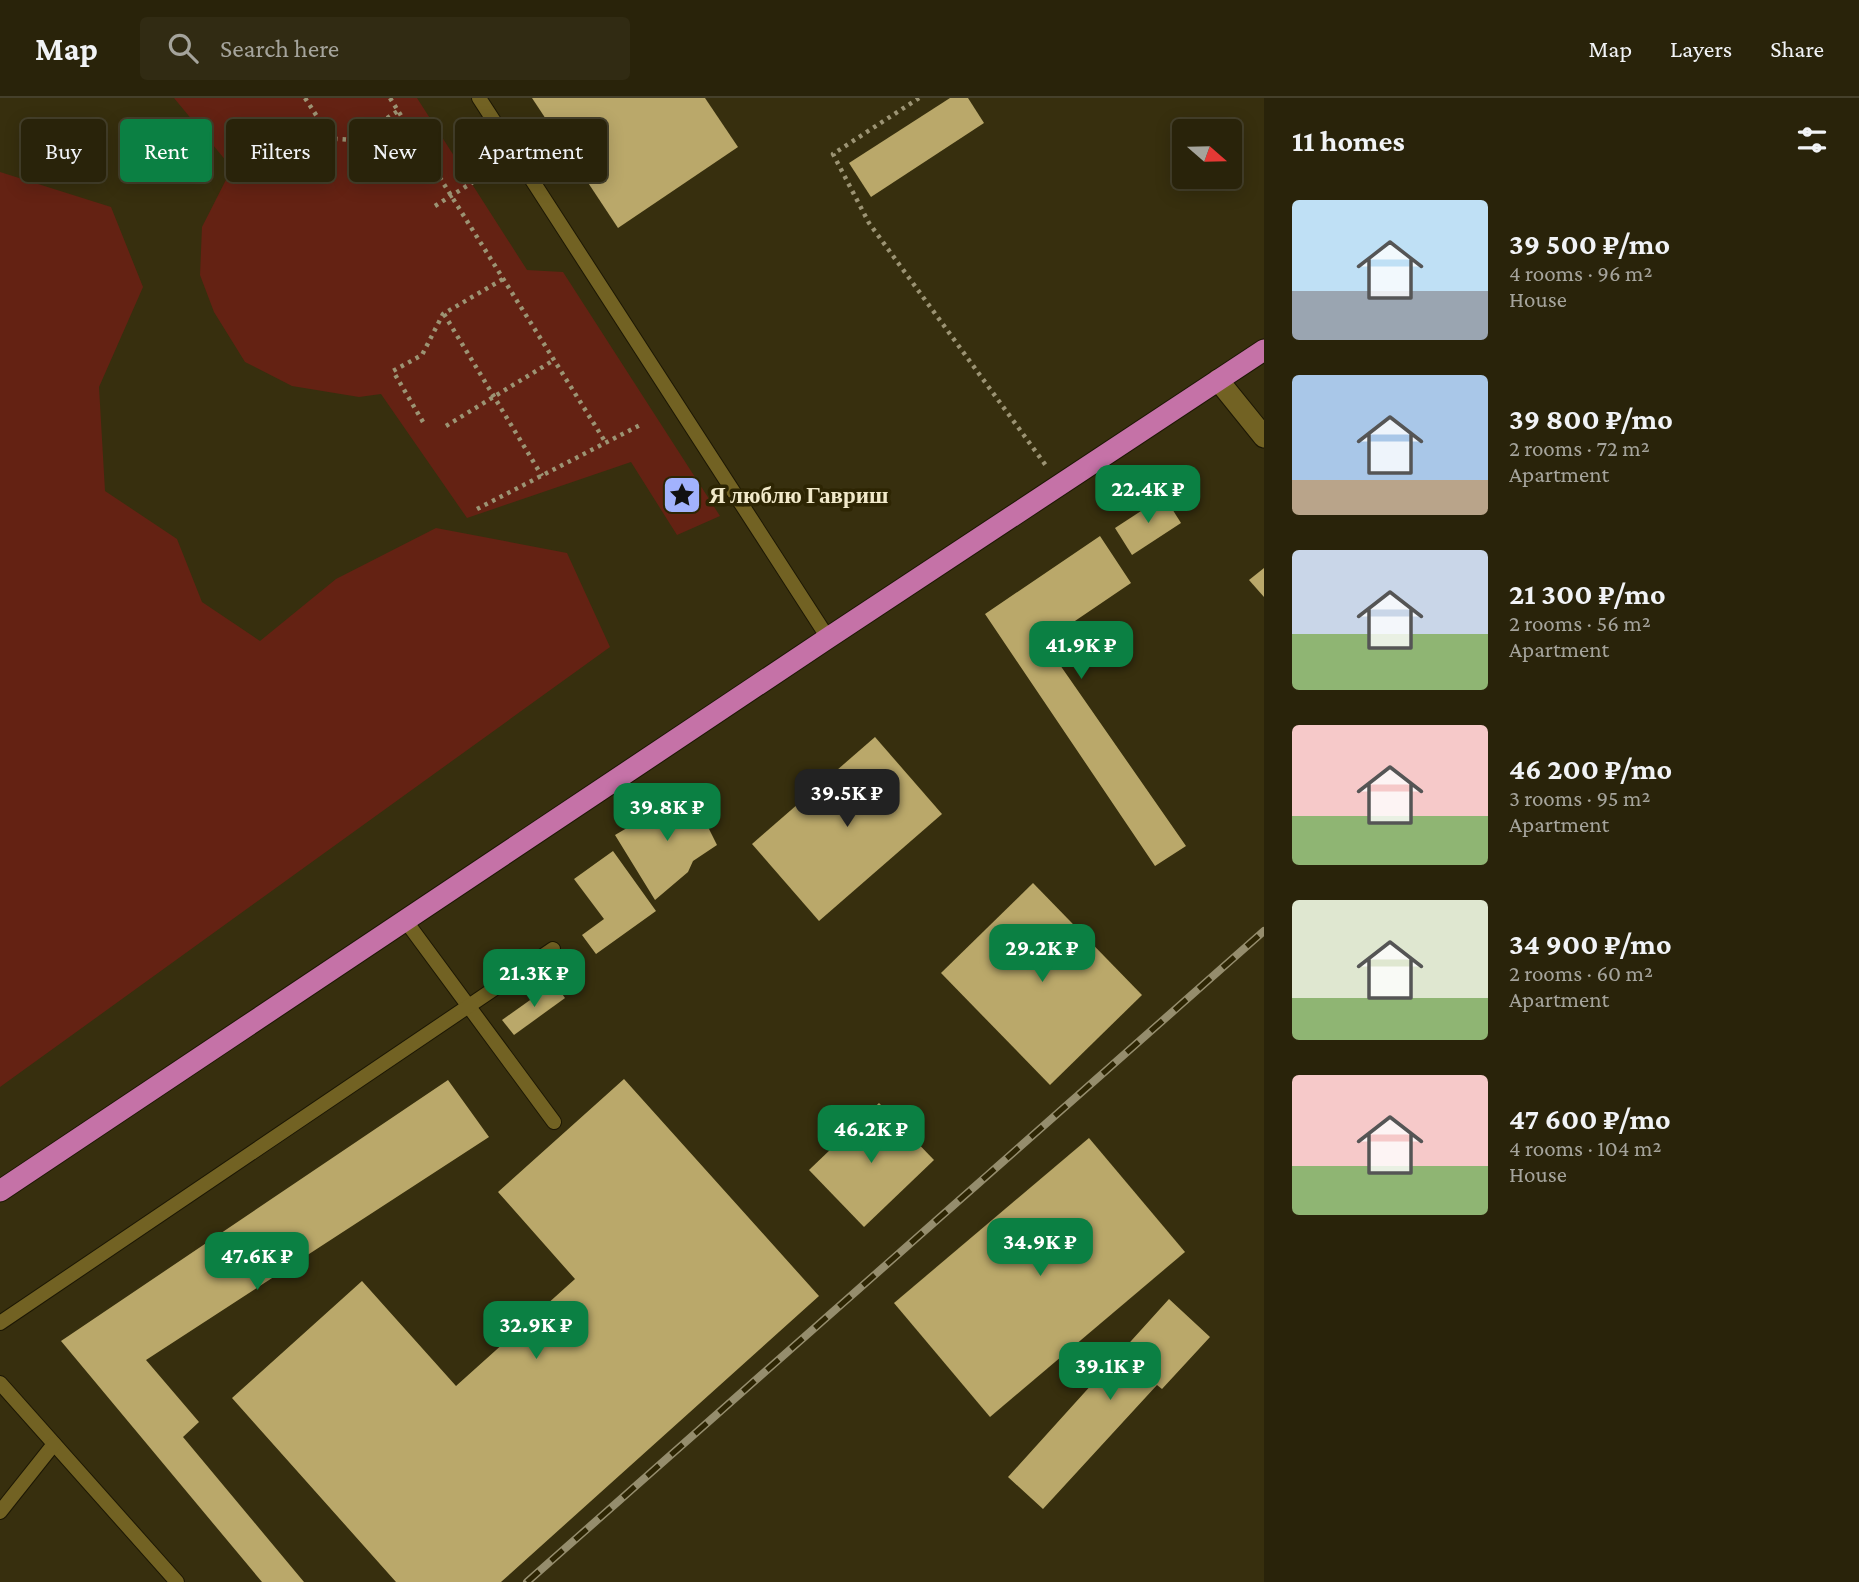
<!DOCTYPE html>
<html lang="en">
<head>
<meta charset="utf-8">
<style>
	body { margin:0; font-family:"Crimson Pro",serif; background:#312b13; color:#f1f3f6; height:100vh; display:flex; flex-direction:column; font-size:26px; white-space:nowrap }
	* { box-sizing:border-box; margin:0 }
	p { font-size:23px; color:#a5a49c }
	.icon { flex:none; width:38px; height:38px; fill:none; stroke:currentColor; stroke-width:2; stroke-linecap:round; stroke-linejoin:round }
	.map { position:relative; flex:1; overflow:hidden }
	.sheet { display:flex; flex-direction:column; background:#29230a; width:595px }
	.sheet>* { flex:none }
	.hud { position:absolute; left:21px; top:21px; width:665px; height:63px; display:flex; gap:14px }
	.needle { width:46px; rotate:110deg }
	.controls { position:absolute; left:1172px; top:21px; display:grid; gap:14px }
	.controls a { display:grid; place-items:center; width:70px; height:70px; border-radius:7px; background:#29230a; box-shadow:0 4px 18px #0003,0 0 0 2px #45402b; font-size:35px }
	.price { position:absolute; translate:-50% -60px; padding:0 16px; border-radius:14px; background:#0b8043; color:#fff; font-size:23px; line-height:46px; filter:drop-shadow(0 2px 4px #0008) }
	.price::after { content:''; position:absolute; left:50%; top:42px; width:21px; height:16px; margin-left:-10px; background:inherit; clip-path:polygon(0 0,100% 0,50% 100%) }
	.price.active { background:#222; color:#fff }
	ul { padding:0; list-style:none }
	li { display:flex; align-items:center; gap:21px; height:175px; padding:0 28px }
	li span { display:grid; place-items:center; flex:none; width:196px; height:140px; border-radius:7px; color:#555 }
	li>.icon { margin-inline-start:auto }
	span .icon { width:84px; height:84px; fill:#fffc; stroke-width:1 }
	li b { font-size:30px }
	h2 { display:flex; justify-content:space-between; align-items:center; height:84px; padding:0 28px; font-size:30px }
	.tag { padding:0 24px; border-radius:7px; background:#29230a; box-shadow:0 4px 18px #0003,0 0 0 2px #45402b; font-size:24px; line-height:63px }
	.tag.active { background:#0b8043; color:#fff }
	header { display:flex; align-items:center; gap:42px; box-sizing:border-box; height:98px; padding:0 35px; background:#29230a; border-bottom:2px solid #45402b }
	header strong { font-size:33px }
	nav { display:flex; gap:38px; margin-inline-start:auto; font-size:24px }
	.search { width:490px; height:63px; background:#312b13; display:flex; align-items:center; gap:18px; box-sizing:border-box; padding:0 24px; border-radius:7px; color:#a5a49c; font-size:26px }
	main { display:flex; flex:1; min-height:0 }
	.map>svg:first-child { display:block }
	.green { fill:#642213 }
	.building { fill:#baa86a }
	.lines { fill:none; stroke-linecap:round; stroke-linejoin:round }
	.service-casing { stroke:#1c1704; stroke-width:16 }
	.minor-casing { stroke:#1c1704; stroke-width:23 }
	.trunk-casing { stroke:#1c1704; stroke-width:23 }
	.path { stroke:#9c9474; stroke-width:4.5; stroke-dasharray:3.5 5; stroke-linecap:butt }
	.service { stroke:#726223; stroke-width:14 }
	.minor { stroke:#726223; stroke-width:21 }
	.trunk { stroke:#c572a7; stroke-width:21 }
	.rail-casing { stroke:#958d6d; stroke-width:8 }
	.rail { stroke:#2d2503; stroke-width:5; stroke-dasharray:16; stroke-linecap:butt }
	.labels { text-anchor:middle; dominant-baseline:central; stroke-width:7; stroke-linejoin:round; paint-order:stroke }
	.poi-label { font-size:23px; font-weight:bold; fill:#f1e9ca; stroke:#2d2503; text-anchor:start }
</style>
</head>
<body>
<header>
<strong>Map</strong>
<div class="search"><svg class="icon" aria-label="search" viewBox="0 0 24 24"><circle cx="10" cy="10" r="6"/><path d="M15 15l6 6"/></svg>Search here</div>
<nav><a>Map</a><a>Layers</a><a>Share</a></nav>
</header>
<main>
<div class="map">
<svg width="1264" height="1484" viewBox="0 0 1264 1484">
	<rect width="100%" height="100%" fill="#372f0e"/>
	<!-- green -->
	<g class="green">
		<polygon points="174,0 417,0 527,172 563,174 720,418 677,437 631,364 467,420 381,296 359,299 292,288 245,264 214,214 200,177 202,129 232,70"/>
		<polygon points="0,74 111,109 143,189 99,289 105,393 177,441 202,504 260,543 336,481 436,430 567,455 610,549 0,989"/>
	</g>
	<!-- building -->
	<g class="building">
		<polygon points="532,0 705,0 738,49 618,130"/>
		<polygon points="950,0 968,0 984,25 871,99 849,65"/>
		<polygon points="1164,398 1181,425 1132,457 1115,430"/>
		<polygon points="1100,438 1131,485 1044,544 1186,748 1155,768 985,516"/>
		<polygon points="1264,470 1264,499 1249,482"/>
		<polygon points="875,639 942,716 819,823 752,746"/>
		<polygon points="690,693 717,747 693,763 688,774 655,802 615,737"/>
		<polygon points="613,753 656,813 596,856 582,837 604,821 574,781"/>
		<polygon points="1033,785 1142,897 1050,987 941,875"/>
		<polygon points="554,885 565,900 514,937 502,922"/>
		<polygon points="624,981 819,1198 501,1484 396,1484 232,1300 362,1183 456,1288 575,1181 498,1094"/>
		<polygon points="448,982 489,1039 146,1262 199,1324 183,1339 304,1484 262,1484 61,1243"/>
		<polygon points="879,1005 934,1062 864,1129 809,1072"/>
		<polygon points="1089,1040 1185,1154 990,1319 894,1205"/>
		<polygon points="1169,1201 1210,1239 1162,1291 1157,1287 1043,1411 1008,1379"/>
	</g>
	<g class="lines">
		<!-- service casing -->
		<g class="service-casing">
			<g id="service">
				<polyline points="479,0 828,540"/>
				<polyline points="405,822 554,1024"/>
				<polyline points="0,1225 553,851"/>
				<polyline points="0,1285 177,1484"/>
				<polyline points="0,1414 54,1346"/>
			</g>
		</g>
		<!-- minor casing -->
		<g class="minor-casing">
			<polyline id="minor" points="1218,282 1264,339"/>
		</g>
		<!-- trunk casing -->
		<g class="trunk-casing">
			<polyline id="trunk" points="0,1093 828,540 1264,252"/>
		</g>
		<!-- path -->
		<g class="path">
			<polyline points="305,0 331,40"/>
			<polyline points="390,0 606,345"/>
			<polyline points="919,0 833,56 869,125 1047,369"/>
			<polyline points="254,59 297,38 353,42 398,13"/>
			<polyline points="435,108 500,67"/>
			<polyline points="444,216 542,378"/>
			<polyline points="423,324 393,273 422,257 443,216 503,181"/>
			<polyline points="446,328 554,262"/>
			<polyline points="477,411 642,326"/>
		</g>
		<!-- service -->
		<use href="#service" class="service"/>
		<!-- minor -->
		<use href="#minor" class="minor"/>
		<!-- trunk -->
		<use href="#trunk" class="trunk"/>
		<!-- rail casing -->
		<g class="rail-casing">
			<polyline id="rail" points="527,1484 1264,833"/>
		</g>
		<!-- rail -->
		<use href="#rail" class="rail"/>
	</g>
	<!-- icons -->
	<defs>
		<g id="sight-square" transform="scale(2.0125)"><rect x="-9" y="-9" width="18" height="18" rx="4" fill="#a2b2fd" stroke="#2d2503"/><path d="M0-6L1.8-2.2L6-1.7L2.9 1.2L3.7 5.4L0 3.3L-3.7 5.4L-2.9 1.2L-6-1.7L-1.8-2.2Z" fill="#111"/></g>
	</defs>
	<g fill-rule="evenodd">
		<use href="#sight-square" x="682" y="397"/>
	</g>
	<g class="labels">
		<!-- poi labels -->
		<g class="poi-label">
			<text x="709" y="397">Я люблю Гавриш</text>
		</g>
	</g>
</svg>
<div class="controls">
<a><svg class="needle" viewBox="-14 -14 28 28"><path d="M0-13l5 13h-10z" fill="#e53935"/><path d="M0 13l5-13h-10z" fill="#a5a49c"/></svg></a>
</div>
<b class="price" style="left:1148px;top:427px">22.4K ₽</b>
<b class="price" style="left:1081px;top:583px">41.9K ₽</b>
<b class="price active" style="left:847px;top:731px">39.5K ₽</b>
<b class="price" style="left:667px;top:745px">39.8K ₽</b>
<b class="price" style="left:1042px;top:886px">29.2K ₽</b>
<b class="price" style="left:534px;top:911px">21.3K ₽</b>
<b class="price" style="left:871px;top:1067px">46.2K ₽</b>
<b class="price" style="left:1040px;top:1180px">34.9K ₽</b>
<b class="price" style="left:257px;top:1194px">47.6K ₽</b>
<b class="price" style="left:536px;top:1263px">32.9K ₽</b>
<b class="price" style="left:1110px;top:1304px">39.1K ₽</b>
<div class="hud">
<a class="tag">Buy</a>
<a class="tag active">Rent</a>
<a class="tag">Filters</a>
<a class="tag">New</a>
<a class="tag">Apartment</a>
</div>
</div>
<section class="sheet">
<h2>11 homes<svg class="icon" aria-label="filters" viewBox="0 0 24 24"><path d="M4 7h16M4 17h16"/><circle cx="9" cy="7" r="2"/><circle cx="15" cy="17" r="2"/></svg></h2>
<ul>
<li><span style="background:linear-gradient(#bfe0f5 65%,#9aa5b1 0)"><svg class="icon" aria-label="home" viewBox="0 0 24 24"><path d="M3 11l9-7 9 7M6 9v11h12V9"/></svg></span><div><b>39 500 ₽/mo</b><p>4 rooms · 96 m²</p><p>House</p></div></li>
<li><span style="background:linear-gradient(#a9c7e8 75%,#b9a48a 0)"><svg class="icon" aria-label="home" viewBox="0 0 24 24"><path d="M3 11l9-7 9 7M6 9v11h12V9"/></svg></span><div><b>39 800 ₽/mo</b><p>2 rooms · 72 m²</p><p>Apartment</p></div></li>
<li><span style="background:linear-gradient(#c9d6e8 60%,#8fb573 0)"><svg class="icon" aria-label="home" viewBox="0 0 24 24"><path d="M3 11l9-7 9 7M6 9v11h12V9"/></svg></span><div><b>21 300 ₽/mo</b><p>2 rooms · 56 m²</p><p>Apartment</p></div></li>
<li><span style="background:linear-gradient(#f6c9c9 65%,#8fb573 0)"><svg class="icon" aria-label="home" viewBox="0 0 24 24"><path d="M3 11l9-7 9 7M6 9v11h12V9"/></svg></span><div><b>46 200 ₽/mo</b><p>3 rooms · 95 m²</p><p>Apartment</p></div></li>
<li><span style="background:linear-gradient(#dfe7d0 70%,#8fb573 0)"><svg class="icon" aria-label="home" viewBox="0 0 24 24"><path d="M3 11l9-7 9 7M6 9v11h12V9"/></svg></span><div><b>34 900 ₽/mo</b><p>2 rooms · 60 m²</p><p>Apartment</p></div></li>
<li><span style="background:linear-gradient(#f6c9c9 65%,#8fb573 0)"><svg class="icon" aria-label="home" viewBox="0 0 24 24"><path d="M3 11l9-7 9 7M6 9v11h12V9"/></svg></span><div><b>47 600 ₽/mo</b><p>4 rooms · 104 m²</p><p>House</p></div></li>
</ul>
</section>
</main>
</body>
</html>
